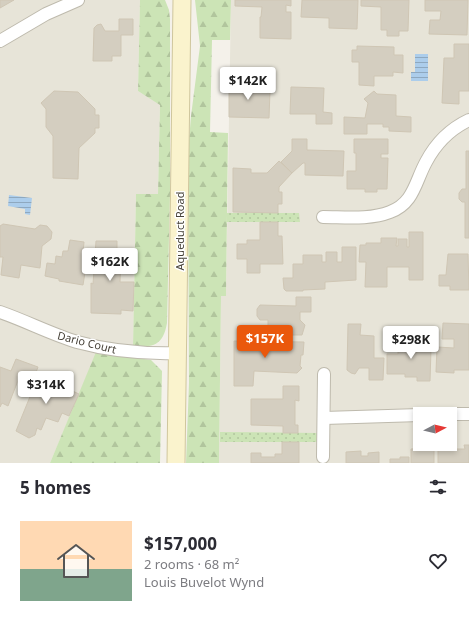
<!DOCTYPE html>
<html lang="en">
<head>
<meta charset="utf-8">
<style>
	body { margin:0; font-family:"Noto Sans",sans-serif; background:#f2f2f3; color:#2b2b33; height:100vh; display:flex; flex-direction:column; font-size:15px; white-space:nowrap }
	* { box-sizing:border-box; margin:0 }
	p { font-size:13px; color:#7c7c81 }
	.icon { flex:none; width:22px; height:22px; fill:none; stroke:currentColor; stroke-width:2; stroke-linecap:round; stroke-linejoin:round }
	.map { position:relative; height:463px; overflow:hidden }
	.sheet { display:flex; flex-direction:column; background:#fff; flex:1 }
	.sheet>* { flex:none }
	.needle { width:26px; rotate:83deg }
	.controls { position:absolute; left:413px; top:407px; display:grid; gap:8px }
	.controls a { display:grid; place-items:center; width:44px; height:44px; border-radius:0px; background:#fff; box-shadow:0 2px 6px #0003; font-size:20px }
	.price { position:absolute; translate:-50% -34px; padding:0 9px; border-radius:4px; background:#fff; color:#222; font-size:13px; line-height:26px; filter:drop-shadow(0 1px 2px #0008) }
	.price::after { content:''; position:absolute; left:50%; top:24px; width:12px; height:9px; margin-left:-6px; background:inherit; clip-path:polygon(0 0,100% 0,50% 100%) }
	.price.on { background:#ea580c; color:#fff }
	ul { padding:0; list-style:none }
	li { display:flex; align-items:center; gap:12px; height:100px; padding:0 20px }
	li span { display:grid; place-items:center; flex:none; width:112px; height:80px; border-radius:0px; color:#555 }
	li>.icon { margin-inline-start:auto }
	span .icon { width:48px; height:48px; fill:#fffc; stroke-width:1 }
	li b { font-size:17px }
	h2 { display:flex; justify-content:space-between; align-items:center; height:48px; padding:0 20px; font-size:17px }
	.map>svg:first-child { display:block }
	.residential { fill:#e7e4d8; fill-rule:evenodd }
	.grass { fill:url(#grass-dots) }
	.forest { fill:url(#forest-firs) }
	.water { fill:url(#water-rules) }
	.building { fill:#d4cec0; stroke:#cfc6b4 }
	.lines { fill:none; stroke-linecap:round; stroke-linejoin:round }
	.minor-casing { stroke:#bebaad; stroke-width:14 }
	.secondary-casing { stroke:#cfc69d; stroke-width:19 }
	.minor { stroke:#fff; stroke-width:12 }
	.secondary { stroke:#faf3cd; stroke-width:17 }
	.labels { text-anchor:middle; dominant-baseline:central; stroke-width:3; stroke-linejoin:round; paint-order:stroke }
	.street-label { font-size:11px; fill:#474239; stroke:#fff }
</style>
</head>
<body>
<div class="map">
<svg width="469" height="463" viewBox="0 0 469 463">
	<defs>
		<pattern id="grass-dots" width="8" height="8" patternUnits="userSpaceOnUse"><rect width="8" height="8" fill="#cce4b6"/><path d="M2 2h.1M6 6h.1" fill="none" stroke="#b1c59d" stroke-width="1.8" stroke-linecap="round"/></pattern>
		<pattern id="forest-firs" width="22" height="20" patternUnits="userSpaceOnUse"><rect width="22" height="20" fill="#cce4b6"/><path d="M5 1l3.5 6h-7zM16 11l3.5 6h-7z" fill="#b1c59d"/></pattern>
		<pattern id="water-rules" width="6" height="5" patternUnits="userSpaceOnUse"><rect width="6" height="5" fill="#accdeb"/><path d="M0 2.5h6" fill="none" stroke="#8ea8bf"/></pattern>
	</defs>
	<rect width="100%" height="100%" fill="#f4f1ea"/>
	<!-- residential -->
	<g class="residential">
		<polygon points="0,0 140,0 138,91 160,104 158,194 136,194 133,352 99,347 50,463 0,463"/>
		<path d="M231,0H469V463H219L221,296H226ZM420,414H450V444H420Z"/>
	</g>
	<!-- grass -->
	<g class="grass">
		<polygon points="227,213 299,213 300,222 227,222"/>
		<polygon points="220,432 318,433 318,442 220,442"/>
	</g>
	<!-- forest -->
	<g class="forest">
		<path d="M140,0H165L169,10L170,19V193L167,323C163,346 153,347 133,347L136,194H158L160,105L138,91Z"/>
		<polygon points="195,0 231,0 230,40 212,40 210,132 228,133 226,296 221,296 219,463 186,463 189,383 188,153 191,116 200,46"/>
		<polygon points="96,352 151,360 162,371 160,463 50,463"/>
	</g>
	<!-- water -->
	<g class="water">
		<polygon points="415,54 428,54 428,81 411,81 411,72 415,72"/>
		<polygon points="9,195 32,198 30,215 25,214 25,209 8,206"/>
	</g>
	<!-- building -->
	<g class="building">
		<polygon points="0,0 14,0 0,8"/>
		<polygon points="235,0 291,0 291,6 286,5 286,12 291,12 291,39 260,38 260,17 261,17 262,7 235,6"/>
		<polygon points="302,0 358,0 357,29 329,28 329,18 301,17"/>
		<polygon points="361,0 409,0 408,31 399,31 399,36 387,36 387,30 381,30 381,7 361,6"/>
		<polygon points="425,0 468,0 467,35 429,34 430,20 440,20 441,11 425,11"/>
		<polygon points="119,19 133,19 133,35 121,35 121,56 112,56 112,61 93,61 94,28 97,25 101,24 105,31 119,31"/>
		<polygon points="454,44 469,44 469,91 459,91 459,104 442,103 444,58 454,58"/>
		<polygon points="357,46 394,47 394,55 403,55 403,73 393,72 393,76 374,76 374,86 359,85 359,62 352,62 352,50 357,50"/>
		<polygon points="236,80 241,80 248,87 262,85 264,90 270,91 269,118 229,117 229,88 231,83"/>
		<polygon points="291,87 324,88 323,112 332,113 332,124 316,124 316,114 290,114"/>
		<polygon points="54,91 78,92 95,109 95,115 99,115 99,128 95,128 95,133 79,148 78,179 53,178 53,136 46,127 46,109 41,103"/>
		<polygon points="374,91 377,94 396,95 396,116 411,117 411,132 389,131 389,127 383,127 383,124 367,124 367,134 344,134 344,117 365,118 368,103 364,99"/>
		<polygon points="292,139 307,139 307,150 344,151 343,176 305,175 305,163 303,163 292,173 281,162 292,151"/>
		<polygon points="354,139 388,139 388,154 381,154 381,158 388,158 387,189 377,189 377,192 365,192 365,189 347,189 347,171 356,171 356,153 354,153"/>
		<polygon points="466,151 469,151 469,238 465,238 465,202 462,202 459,199 459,193 462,189 466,189"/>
		<polygon points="279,161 292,173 279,187 279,192 282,192 282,204 278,204 278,213 233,212 233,168 251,169 251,173 267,173"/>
		<polygon points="260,222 278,222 278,236 282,236 283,264 260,264 260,273 247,273 247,259 237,259 237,244 247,244 247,240 260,240"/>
		<polygon points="3,224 35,229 40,225 47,226 52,232 51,239 42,246 40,268 21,265 19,278 1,275 3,257 0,257 0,226"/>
		<polygon points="409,232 423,232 423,280 409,280 409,267 387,267 387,287 365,287 366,262 359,262 360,245 366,245 366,243 381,243 381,238 397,238 396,246 398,246 398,239 407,239 407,247 409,247"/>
		<polygon points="70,240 84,242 83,253 88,254 83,285 59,281 59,279 45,276 47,263 55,264 56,256 62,257 63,251 68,251"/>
		<polygon points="96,241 117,241 117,253 121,253 120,282 134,282 133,311 121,310 121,314 91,313 91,283 93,284"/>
		<polygon points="342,247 356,247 356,280 325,282 325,289 303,290 303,291 286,291 284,289 283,278 293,278 293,264 303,264 303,255 322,255 322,262 326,262 326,252 337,252 337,262 342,262"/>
		<polygon points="448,254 468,254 469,290 450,290 450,286 439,286 439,275 446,275"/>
		<polygon points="296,297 311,297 311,312 300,312 300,320 305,325 302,335 268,335 268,320 260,320 257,316 257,309 260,305 296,306"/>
		<polygon points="443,323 469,324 469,370 454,370 454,373 436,372 437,347 454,348 454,339 442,339"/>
		<polygon points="348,324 361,324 360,335 374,336 374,358 384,358 383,380 369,380 369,368 359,368 355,374 351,373 347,370"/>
		<polygon points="398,339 414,339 414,344 429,344 429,349 431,349 430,381 417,381 417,377 405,377 405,374 387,374 387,354 398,354"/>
		<polygon points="234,341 304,342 303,355 301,355 300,366 302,368 297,373 254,371 253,386 234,386"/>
		<polygon points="16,359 38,367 32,383 19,378 8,406 2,403 0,407 0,367 11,371"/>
		<polygon points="40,372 59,380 57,384 79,394 69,416 62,413 58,422 46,418 41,430 37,428 35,435 29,438 16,431"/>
		<polygon points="283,386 299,386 299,401 295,400 295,425 298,425 298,433 283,433 283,426 251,425 251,399 283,399"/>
		<polygon points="282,442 299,442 299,463 251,463 251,453 261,453 261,457 275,457 275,454 282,454"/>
		<polygon points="464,445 469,445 469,463 438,463 438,450 442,447 448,446 451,449 465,449"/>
		<polygon points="434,448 434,463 411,463 411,449"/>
		<polygon points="361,451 361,456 368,456 368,453 379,452 379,463 346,463 346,452"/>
		<polygon points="400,457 409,457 409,463 390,463 390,459 400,459"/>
	</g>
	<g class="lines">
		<!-- minor casing -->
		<g class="minor-casing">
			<g id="minor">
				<polyline points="0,41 46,14 78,0"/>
				<path d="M323,217C344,217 370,220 390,212C414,203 415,182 426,162C436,143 450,129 469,120"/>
				<path d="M0,312C26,321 51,334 77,342C110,351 144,354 178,353"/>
				<polyline points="450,414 469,414"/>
				<polyline points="324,418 420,415"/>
				<polyline points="323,457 324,374"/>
			</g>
		</g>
		<!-- secondary casing -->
		<g class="secondary-casing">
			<polyline id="secondary" points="176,463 182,0"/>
		</g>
		<!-- minor -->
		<use href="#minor" class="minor"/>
		<!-- secondary -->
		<use href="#secondary" class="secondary"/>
	</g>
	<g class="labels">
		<!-- street labels -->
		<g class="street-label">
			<text transform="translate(179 231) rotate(-90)">Aqueduct Road</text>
			<text transform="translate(87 342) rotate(14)">Dario Court</text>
		</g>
	</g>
</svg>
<div class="controls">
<a><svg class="needle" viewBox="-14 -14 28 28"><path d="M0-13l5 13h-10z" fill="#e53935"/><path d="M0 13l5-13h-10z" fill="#7c7c81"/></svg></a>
</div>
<b class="price" style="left:248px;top:101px">$142K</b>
<b class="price" style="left:110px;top:282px">$162K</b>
<b class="price on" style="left:265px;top:359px">$157K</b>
<b class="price" style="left:411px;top:360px">$298K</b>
<b class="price" style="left:46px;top:405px">$314K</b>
</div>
<section class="sheet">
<h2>5 homes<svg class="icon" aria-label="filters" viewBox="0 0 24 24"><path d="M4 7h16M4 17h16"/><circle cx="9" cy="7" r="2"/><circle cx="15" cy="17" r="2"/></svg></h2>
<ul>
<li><span style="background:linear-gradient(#ffd9b3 60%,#7fa58c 0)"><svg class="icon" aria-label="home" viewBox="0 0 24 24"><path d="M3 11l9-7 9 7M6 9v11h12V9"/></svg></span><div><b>$157,000</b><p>2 rooms · 68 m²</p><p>Louis Buvelot Wynd</p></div><svg class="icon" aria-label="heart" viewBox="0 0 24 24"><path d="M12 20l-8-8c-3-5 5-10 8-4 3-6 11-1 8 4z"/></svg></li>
</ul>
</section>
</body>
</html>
